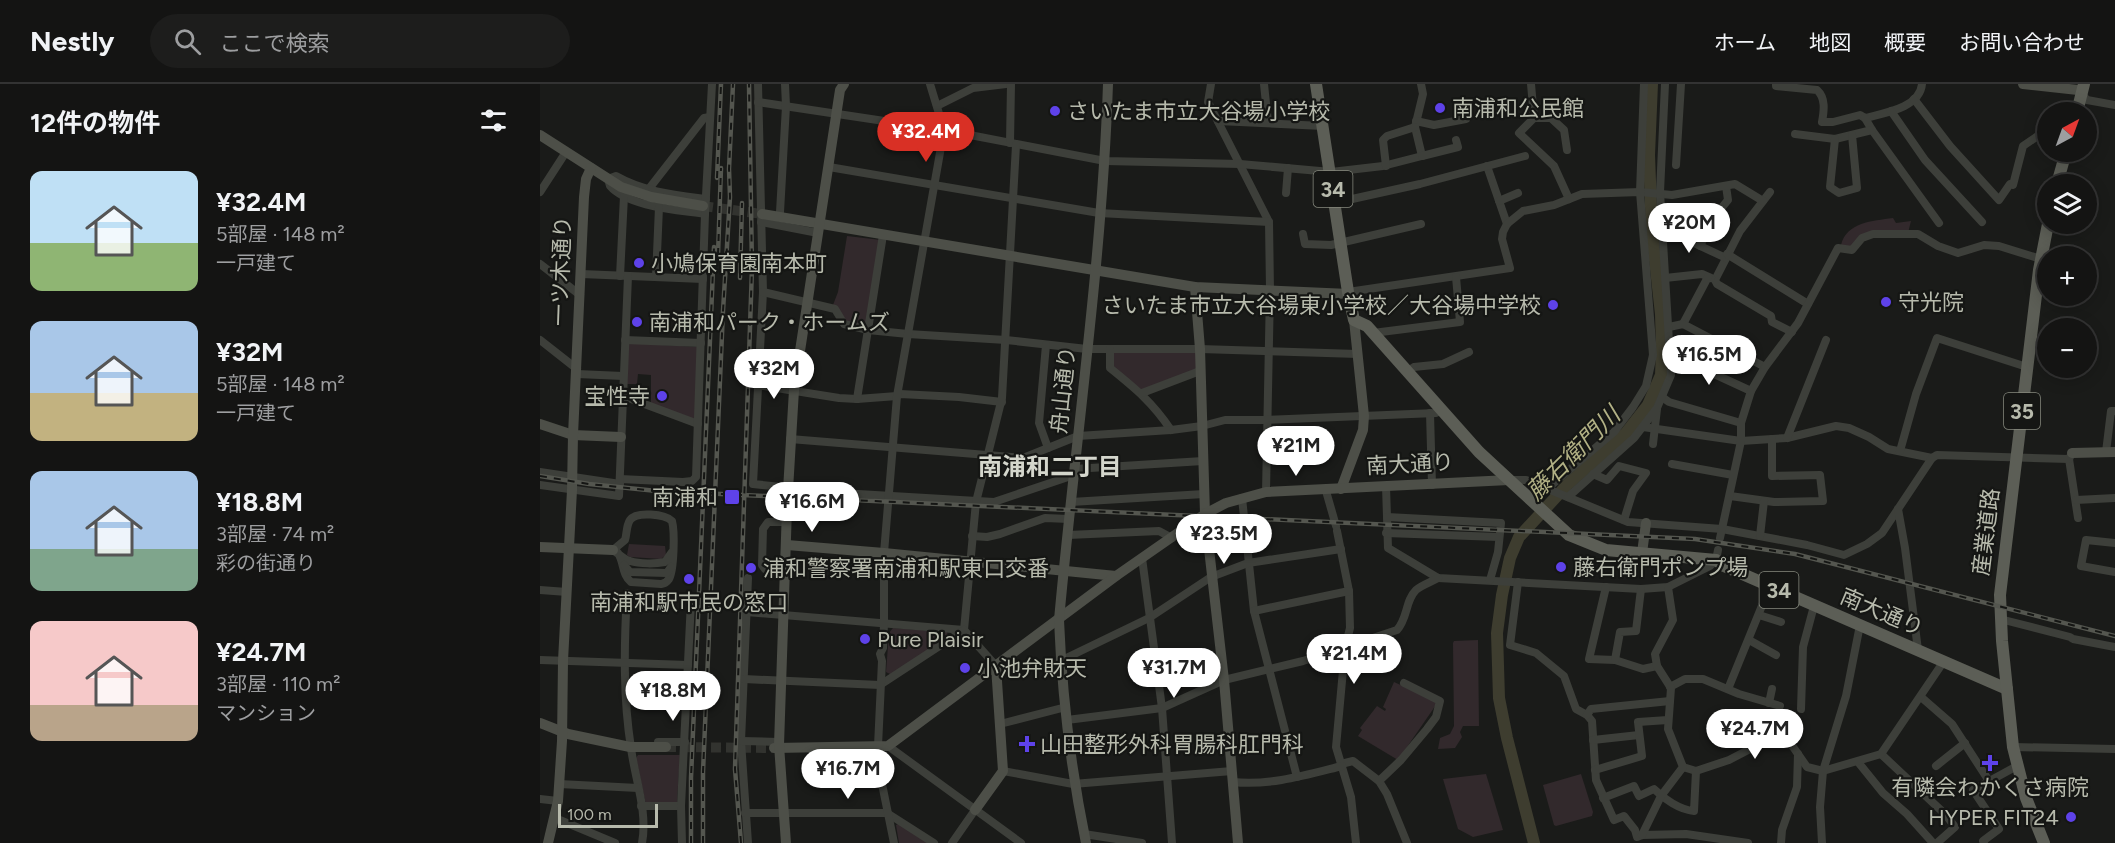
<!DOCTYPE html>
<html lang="ja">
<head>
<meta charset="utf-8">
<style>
	body { margin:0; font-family:Figtree,"Noto Sans JP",sans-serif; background:#1d1d1c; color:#f1f3f6; height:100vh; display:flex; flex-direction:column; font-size:22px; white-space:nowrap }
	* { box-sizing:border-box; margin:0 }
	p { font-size:20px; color:#9d9ea0 }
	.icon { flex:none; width:33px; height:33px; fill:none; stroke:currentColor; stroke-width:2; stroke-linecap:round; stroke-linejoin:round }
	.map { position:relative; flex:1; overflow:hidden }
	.details { display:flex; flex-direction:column; background:#141413; width:540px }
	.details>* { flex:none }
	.needle { width:39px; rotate:41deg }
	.buttons { position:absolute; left:1497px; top:18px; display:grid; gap:12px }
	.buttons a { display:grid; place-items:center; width:60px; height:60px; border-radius:50%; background:#141413; box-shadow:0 3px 15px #0003,0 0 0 2px #333; font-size:30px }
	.scale { position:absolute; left:18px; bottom:15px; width:100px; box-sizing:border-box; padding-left:6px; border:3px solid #b7baac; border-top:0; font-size:16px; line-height:21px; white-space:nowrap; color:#b7baac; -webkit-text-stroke:4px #151614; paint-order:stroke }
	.price { position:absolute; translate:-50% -51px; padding:0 14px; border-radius:21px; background:#fff; color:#222; font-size:20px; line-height:39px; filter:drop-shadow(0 2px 3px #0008) }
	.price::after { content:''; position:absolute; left:50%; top:36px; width:18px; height:14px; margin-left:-9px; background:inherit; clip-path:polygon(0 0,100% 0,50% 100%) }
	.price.active { background:#d93025; color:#fff }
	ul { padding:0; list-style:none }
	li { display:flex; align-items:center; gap:18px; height:150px; padding:0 30px }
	li span { display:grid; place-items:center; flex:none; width:168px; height:120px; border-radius:12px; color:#555 }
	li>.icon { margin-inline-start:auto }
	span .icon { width:72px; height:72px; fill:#fffc; stroke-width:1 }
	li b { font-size:26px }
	h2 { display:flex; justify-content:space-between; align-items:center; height:72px; padding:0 30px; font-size:26px }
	header { display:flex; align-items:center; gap:36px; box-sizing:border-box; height:84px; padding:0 30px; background:#141413; border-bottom:2px solid #333 }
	header strong { font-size:28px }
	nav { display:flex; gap:33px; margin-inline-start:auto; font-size:21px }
	.search { width:420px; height:54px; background:#1d1d1c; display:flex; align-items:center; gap:15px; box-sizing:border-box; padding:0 21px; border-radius:33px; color:#9d9ea0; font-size:22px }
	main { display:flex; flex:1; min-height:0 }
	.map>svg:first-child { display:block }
	.green { fill:#32292c }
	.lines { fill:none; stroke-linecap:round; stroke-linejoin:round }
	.river { stroke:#3e3d2f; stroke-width:12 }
	.secondary-tunnel { stroke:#32332f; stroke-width:10; stroke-dasharray:10 5; stroke-linecap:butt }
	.street { stroke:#3d3f3a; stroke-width:8 }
	.secondary { stroke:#4d4f48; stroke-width:10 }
	.primary { stroke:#5c5e56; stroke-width:12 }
	.rail-casing { stroke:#54564f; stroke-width:4.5 }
	.rail { stroke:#151614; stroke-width:2; stroke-dasharray:7; stroke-linecap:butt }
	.poi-dot { fill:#5e42e9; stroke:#151614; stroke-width:2 }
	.labels { text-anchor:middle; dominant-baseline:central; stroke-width:4.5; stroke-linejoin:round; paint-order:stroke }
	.shield { fill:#151614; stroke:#86897e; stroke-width:1.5 }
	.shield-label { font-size:21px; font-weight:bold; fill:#b7baac }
	.poi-label { font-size:22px; fill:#b7baac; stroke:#151614; text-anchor:start }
	.street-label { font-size:22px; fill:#b7baac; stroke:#151614 }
	.water-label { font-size:24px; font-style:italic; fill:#b2b185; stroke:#151614 }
	.neighbourhood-label { font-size:24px; font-weight:bold; fill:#d4d6cc; stroke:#151614 }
</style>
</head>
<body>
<header>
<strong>Nestly</strong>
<div class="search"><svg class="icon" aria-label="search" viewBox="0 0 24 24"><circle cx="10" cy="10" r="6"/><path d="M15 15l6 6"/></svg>ここで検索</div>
<nav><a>ホーム</a><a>地図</a><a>概要</a><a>お問い合わせ</a></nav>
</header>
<main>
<section class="details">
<h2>12件の物件<svg class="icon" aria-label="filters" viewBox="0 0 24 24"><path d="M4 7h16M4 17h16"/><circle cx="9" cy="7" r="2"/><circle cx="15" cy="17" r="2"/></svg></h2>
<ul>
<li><span style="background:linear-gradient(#bfe0f5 60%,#8fb573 0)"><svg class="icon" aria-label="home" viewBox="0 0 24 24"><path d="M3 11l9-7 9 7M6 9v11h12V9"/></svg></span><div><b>¥32.4M</b><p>5部屋 · 148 m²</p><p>一戸建て</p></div></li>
<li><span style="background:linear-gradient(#a9c7e8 60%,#c2b280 0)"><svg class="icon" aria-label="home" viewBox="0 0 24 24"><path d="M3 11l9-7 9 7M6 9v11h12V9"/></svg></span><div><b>¥32M</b><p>5部屋 · 148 m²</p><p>一戸建て</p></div></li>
<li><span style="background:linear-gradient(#a9c7e8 65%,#7fa58c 0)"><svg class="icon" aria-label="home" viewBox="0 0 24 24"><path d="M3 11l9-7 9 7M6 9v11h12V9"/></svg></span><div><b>¥18.8M</b><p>3部屋 · 74 m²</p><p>彩の街通り</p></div></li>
<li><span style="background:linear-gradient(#f6c9c9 70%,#b9a48a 0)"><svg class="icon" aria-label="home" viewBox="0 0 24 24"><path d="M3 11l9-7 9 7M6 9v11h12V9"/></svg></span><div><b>¥24.7M</b><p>3部屋 · 110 m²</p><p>マンション</p></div></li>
</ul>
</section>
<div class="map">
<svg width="1575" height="759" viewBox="0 0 1575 759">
	<rect width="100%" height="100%" fill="#1a1b19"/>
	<!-- green -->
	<g class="green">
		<path d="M1353,134L1356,139L1371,137L1368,149L1334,148L1311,163L1301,161C1307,138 1332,137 1353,134Z"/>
		<polygon points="307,152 341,156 327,240 323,242 306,238 293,221 298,208"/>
		<polygon points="88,259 158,263 156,334 153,335 111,321 111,291 98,290 97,300 87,300"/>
		<polygon points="570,265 660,265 660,287 602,309 570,284"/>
		<polygon points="89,460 125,462 126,471 121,475 90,473 87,471"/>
		<polygon points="353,544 407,548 408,553 352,591 346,588 349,549"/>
		<polygon points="938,556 939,642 923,642 920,648 922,653 915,664 898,665 900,654 910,650 914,642 913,559 914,557"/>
		<polygon points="854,598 898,618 858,676 818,652 822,646 820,644 837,622 845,627 846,625 843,623"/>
		<polygon points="98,671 140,671 137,718 106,721 96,674"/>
		<polygon points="946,690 963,746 933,753 918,745 903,695"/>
		<polygon points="1041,690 1053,728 1052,732 1016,742 1014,741 1003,701"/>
		<polygon points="360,739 388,759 359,759 356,741"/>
	</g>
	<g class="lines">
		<!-- river -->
		<polyline class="river" points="994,759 967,654 959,614 957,549 962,511 970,474 979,453 1028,400 1086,349 1108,321 1121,291 1122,265 1121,230 1112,149 1109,71 1112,0"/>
		<!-- secondary-tunnel -->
		<g class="secondary-tunnel">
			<polyline points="163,122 222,130"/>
			<polyline points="126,663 234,664"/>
		</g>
		<!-- street -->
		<g class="street">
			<polyline points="218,0 223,208 213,400 301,409 454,418 534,391"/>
			<polyline points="671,0 668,18 729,138 730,206 726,408"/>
			<polyline points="724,0 728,39"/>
			<polyline points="991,0 994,34"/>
			<path d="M1236,0V2L1277,6C1286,14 1284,27 1282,38H1293L1320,31L1325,34C1344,29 1380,24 1382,0"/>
			<polyline points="1542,10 1547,16 1575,21"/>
			<polyline points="1374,15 1410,62 1459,116 1470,100 1473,101 1483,62 1508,45"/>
			<polyline points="218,18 404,46 565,77 700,80 791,88 843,82 882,72 875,43 883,10 881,0"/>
			<polyline points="397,22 433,4 466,0"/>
			<polyline points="1351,27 1385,76 1442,138"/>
			<polyline points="1325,34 1332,46 1399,139"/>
			<polyline points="678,37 783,42"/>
			<polyline points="876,37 894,41 926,35"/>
			<polyline points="1255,50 1295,55 1332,46"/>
			<polyline points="1295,55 1290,103 1299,109 1317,104 1312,51"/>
			<polyline points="470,59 471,0"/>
			<polyline points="1027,66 1024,46 1011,34 994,34 979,49 1014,82 1029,115"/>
			<polyline points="882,72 918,63 916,56"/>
			<polyline points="1136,81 1141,0"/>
			<polyline points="846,82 843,56 847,52 875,43"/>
			<polyline points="947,82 967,140"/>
			<polyline points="289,83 559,129 729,138"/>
			<polyline points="108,106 164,34 170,33"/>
			<polyline points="0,108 26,68"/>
			<polyline points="1230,108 1200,147 1175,196 1177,200 1231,232 1232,238 1252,248"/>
			<polyline points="746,109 748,84"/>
			<polyline points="959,117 978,109"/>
			<polyline points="794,119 880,100 985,72"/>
			<polyline points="240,128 246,22 245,0"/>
			<path d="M165,130C139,126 88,123 70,102L68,95L76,92C104,108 135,111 166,115"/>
			<polyline points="221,138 278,149"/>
			<polyline points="1122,144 1186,174"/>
			<polyline points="763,150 765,160 791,161 881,140"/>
			<polyline points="1160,162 1174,133 1188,116 1186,102"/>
			<polyline points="1187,170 1268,220"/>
			<polyline points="1546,178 1547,178"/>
			<polyline points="0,180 40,211"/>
			<polyline points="41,190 163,195"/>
			<polyline points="80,192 84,112"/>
			<polyline points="116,193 119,123"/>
			<polyline points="1125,194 1162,190 1171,194"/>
			<polyline points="223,208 295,225 304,240 328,246 368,250 466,256 547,265 660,265 818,270"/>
			<polyline points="808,208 970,184 962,155 963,148 967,140 983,127 1014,121 1042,110 1100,108 1132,111 1195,100 1223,117"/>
			<polyline points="1143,240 1168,193"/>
			<polyline points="1129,243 1143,240 1225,283"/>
			<polyline points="833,249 920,238 916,193"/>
			<polyline points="0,256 37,285"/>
			<polyline points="85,256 161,259"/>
			<polyline points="506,261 499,339 508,364"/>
			<path d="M570,265V284C596,305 612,318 631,346"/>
			<polyline points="1131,278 1146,277 1211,307"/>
			<polyline points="867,288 874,283 903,280 929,268"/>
			<polyline points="37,290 83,292"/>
			<polyline points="217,301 299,314 317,315 357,312 360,310 419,313 462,318"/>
			<polyline points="602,309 660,287"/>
			<polyline points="83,312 158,340"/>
			<polyline points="1122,313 1129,318 1201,339"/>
			<polyline points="317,315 343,151"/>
			<polyline points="890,329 892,401"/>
			<polyline points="1103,343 1201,357 1247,354 1296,342 1309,344 1329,353 1348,365 1392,374"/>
			<polyline points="1247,354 1286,256"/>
			<polyline points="250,355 483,374 538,352 631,346 662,342 685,336 726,336 896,329 900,326"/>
			<polyline points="1113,360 1117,325"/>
			<polyline points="1360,367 1376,310 1397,254 1487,283"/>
			<polyline points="1566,368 1571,327 1575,327"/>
			<polyline points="1529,375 1538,434"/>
			<polyline points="1132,380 1193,391"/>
			<polyline points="534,385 663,377"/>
			<polyline points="0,388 80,400"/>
			<polyline points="1053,390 1067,396 1079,382 1106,389 1093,407 1084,436"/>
			<polyline points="80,395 143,398 152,397 156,393 165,130 172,0"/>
			<polyline points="969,396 986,396 1088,438 1182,445 1267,461 1304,471 1327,460 1342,449 1392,374 1397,371 1529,375 1532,369"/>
			<polyline points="0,401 79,412 88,192"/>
			<polyline points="846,402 848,464 898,494 1101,505 1128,503 1170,482 1176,476 1178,466"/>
			<polyline points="1008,404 1074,348 1093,323 1106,302 1113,271 1100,108 1104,0"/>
			<polyline points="786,407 796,442"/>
			<polyline points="1190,412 1234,418 1283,417 1280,391 1232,392 1232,355"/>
			<polyline points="1028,413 1094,354 1117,324 1131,291 1120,108 1125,0"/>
			<polyline points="702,414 714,527 757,693"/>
			<polyline points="1536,416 1575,414"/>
			<polyline points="531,418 664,410"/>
			<polyline points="1358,425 1365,464 1378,566"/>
			<polyline points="847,433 961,439 958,468 950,496"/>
			<polyline points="797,447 809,507 810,544 805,564 796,663 811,713 816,759"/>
			<polyline points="846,449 959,453"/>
			<polyline points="528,451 619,447 632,454"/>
			<polyline points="432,452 447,453 460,450 505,434 529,435"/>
			<polyline points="1220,452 1224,417"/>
			<polyline points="1180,454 1201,357 1201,339 1211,307 1225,283 1258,239 1298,164 1312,166 1322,154 1333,150 1378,150 1398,162 1418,169 1444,161 1459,162 1501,175"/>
			<polyline points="1575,459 1546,456 1541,482 1575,488"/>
			<path d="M78,469C84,478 82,491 91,498L121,500C125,499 126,499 129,495C134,486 135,448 132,437C125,430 96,427 90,436C86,442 87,450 85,456L73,466C78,469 84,476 90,477C100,480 115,480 125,478L132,468"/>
			<polyline points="602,474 622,624 632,759"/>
			<polyline points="84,481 90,488 127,489 131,483"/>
			<polyline points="246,488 225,485 222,481 223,445 228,438 247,438"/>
			<polyline points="208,494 201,657 208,759"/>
			<polyline points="978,498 970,561 996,569 1024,592 1036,625 1047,631 1052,637 1056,696 1074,736 1084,732 1095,746 1097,753 1102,751 1146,750 1208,759"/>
			<polyline points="1066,503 1049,575 1075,576 1103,585 1117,582"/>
			<polyline points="0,506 27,508"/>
			<path d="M87,509C84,561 83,613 91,664C95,695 108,728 102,759"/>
			<polyline points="714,527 809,507"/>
			<polyline points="207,528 424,546"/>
			<polyline points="1219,531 1241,538"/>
			<polyline points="1460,535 1530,553 1533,555 1575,563"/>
			<polyline points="1209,556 1236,571"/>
			<polyline points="0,576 148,581"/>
			<polyline points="1075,576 1080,548 1096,547 1101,505"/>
			<polyline points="520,577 609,534 671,493 708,479 801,465"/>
			<polyline points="456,582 424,546 436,418 462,314 476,61"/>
			<polyline points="204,595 340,601 424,546"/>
			<polyline points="1130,603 1145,595 1163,595 1199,610 1240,622"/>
			<polyline points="1188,605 1230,502"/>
			<polyline points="1381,613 1412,640 1449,697"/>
			<polyline points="1229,619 1232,605"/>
			<polyline points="1261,625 1263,563 1274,522"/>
			<polyline points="1047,631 1051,625 1130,617"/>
			<path d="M527,636L622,624L684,596L763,577L857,546C868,534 865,517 876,506C882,501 891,498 898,494"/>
			<polyline points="460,640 526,623"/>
			<polyline points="1053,656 1099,651"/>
			<polyline points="201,657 239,658"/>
			<polyline points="118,658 145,658"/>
			<polyline points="348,662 481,759"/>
			<polyline points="1473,663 1575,665"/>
			<polyline points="1341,670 1406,731 1415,743 1397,759"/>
			<polyline points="1318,678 1343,709 1367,730 1393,759"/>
			<polyline points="801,680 813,677 839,697 847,710 867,759"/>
			<polyline points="1396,682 1425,659"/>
			<polyline points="1143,683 1156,687 1189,676 1233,653 1242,654 1251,660 1267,683 1283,687 1341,670 1404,577"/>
			<polyline points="1055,686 1102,672 1098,638 1128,636"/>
			<polyline points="463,687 533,700 692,687"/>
			<polyline points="839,697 861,676 887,645 896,633 900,617 864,599"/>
			<path d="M693,698C730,702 766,691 802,682"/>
			<polyline points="19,700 98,704"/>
			<path d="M1063,714L1094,702L1099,712L1114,705C1124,715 1140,726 1154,727L1156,687"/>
			<polyline points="0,715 18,717"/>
			<polyline points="101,722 141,722"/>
			<polyline points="205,729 347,729 394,759"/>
			<polyline points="15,734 75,759"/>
			<polyline points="544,750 602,759"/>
			<polyline points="1102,751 1121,712 1143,683 1128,645 1131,604 1117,582 1115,570 1133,536 1128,503"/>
			<polyline points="142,759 141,722 151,517"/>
			<polyline points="354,759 341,695 338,662 342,577 340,570 343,564 344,540 344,469 357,312 404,46 390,0"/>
			<polyline points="412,759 435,726"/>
			<polyline points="1241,759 1242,746 1257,703 1258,670"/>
			<polyline points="1282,759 1280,723 1283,687 1306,612 1320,541"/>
			<polyline points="1444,759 1443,757 1459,745 1433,706 1477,682"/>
		</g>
		<!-- secondary -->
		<g class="secondary">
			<polyline points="1483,0 1538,6 1542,10"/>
			<polyline points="0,51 81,103 111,113 163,122"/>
			<polyline points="222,130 655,203 809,210"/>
			<polyline points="655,203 660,265 665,430 684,596 698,759"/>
			<polyline points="0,340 33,351 81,353"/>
			<polyline points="1532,369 1575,368"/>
			<polyline points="801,405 823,346 824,332 814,236"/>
			<polyline points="248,406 254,306 300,6 304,0"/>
			<polyline points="247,461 344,469 576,492"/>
			<polyline points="0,463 73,466"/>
			<polyline points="1102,469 1106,439"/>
			<polyline points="0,639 28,650 90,663 126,663"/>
			<polyline points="234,664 348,662 576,492 665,430 686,419 726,408 969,396"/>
			<polyline points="435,726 463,687 456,582"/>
			<polyline points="8,759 18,717 22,657 23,577 32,406 33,351 44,113 46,95 51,84"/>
			<polyline points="246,759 239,661 247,424"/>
			<path d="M546,759C531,686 522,611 519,536C535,358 562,179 568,0"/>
		</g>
		<!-- primary -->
		<g class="primary">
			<polyline points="776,0 808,208 814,236 827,242 939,368 1029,451 1066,466 1176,476 1184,482 1467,605"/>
			<polyline points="1537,28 1544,0"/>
			<polyline points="1517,100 1526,68"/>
			<polyline points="1504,759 1486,714 1473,663 1462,557 1460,511 1499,186 1508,140"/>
		</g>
		<!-- rail casing -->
		<g class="rail-casing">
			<g id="rail">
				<polyline points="177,94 181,0"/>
				<polyline points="178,171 181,84"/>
				<polyline points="200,194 202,119"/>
				<polyline points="0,392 49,400 117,407 1155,455 1255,470 1575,552"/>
				<polyline points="151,759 151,694 174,163"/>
				<polyline points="163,759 163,688 183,227 190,113 189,85 193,0"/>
				<polyline points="201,759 195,685 212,184 209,0"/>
			</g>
		</g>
		<!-- rail -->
		<use href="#rail" class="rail"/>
	</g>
	<!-- markers -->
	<g class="poi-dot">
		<circle cx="900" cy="24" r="6"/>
		<circle cx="515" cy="27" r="6"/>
		<circle cx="99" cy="179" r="6"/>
		<circle cx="1346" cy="218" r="6"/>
		<circle cx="1013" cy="221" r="6"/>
		<circle cx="97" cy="238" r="6"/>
		<circle cx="122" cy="312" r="6"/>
		<rect x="184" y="405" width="16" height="16" rx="3"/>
		<circle cx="1021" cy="483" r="6"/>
		<circle cx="211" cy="484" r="6"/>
		<circle cx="149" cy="495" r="6"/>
		<circle cx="325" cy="555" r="6"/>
		<circle cx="425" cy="584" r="6"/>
		<path d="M484 651h6v6h6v6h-6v6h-6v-6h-6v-6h6z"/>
		<path d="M1447 670h6v6h6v6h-6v6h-6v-6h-6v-6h6z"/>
		<circle cx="1531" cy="733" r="6"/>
	</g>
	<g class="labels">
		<!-- shield labels -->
		<g class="shield">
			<rect x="773.5" y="87" width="39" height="36" rx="4.5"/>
			<rect x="1464" y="309" width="36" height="36" rx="4.5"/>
			<rect x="1219.5" y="488" width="39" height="36" rx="4.5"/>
		</g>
		<g class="shield-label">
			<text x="793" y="105">34</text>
			<text x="1482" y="327">35</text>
			<text x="1239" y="506">34</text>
		</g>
		<!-- poi labels -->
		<g class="poi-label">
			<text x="912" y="24">南浦和公民館</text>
			<text x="527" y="27">さいたま市立大谷場小学校</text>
			<text x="111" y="179">小鳩保育園南本町</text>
			<text x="1358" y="218">守光院</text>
			<text x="1001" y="221" text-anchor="end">さいたま市立大谷場東小学校／大谷場中学校</text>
			<text x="109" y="238">南浦和パーク・ホームズ</text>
			<text x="110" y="312" text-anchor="end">宝性寺</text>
			<text x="178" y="413" text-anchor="end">南浦和</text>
			<text x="1033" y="483">藤右衛門ポンプ場</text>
			<text x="223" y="484">浦和警察署南浦和駅東口交番</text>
			<text x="149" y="518" text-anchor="middle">南浦和駅市民の窓口</text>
			<text x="337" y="555">Pure Plaisir</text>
			<text x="437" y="584">小池弁財天</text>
			<text x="500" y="660">山田整形外科胃腸科肛門科</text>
			<text x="1450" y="703" text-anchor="middle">有隣会わかくさ病院</text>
			<text x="1519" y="733" text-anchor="end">HYPER FIT24</text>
		</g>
		<!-- street labels -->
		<g class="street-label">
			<text transform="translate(21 187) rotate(-88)">一ツ木通り</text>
			<text transform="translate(523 306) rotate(-84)">舟山通り</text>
			<text transform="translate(870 380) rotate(-3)">南大通り</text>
			<text transform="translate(1446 448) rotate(-83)">産業道路</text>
			<text transform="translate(1342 528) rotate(23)">南大通り</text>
		</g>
		<!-- water labels -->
		<g class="water-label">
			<text transform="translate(1033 369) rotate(-45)">藤右衛門川</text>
		</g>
		<!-- neighbourhood labels -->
		<g class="neighbourhood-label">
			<text x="510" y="382">南浦和二丁目</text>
		</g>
	</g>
</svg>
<div class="buttons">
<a><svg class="needle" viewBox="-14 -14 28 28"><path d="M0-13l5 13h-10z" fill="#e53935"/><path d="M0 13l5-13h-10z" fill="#9d9ea0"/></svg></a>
<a><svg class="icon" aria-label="layers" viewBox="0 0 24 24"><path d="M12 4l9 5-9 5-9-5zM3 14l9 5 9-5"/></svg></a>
<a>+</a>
<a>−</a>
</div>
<div class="scale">100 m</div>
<b class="price active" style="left:386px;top:79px">¥32.4M</b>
<b class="price" style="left:1149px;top:170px">¥20M</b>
<b class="price" style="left:1169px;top:302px">¥16.5M</b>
<b class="price" style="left:234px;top:316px">¥32M</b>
<b class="price" style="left:756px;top:393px">¥21M</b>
<b class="price" style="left:272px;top:449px">¥16.6M</b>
<b class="price" style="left:684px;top:481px">¥23.5M</b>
<b class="price" style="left:814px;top:601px">¥21.4M</b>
<b class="price" style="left:634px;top:615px">¥31.7M</b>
<b class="price" style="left:133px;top:638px">¥18.8M</b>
<b class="price" style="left:1215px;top:676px">¥24.7M</b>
<b class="price" style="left:308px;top:716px">¥16.7M</b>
</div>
</main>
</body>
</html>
